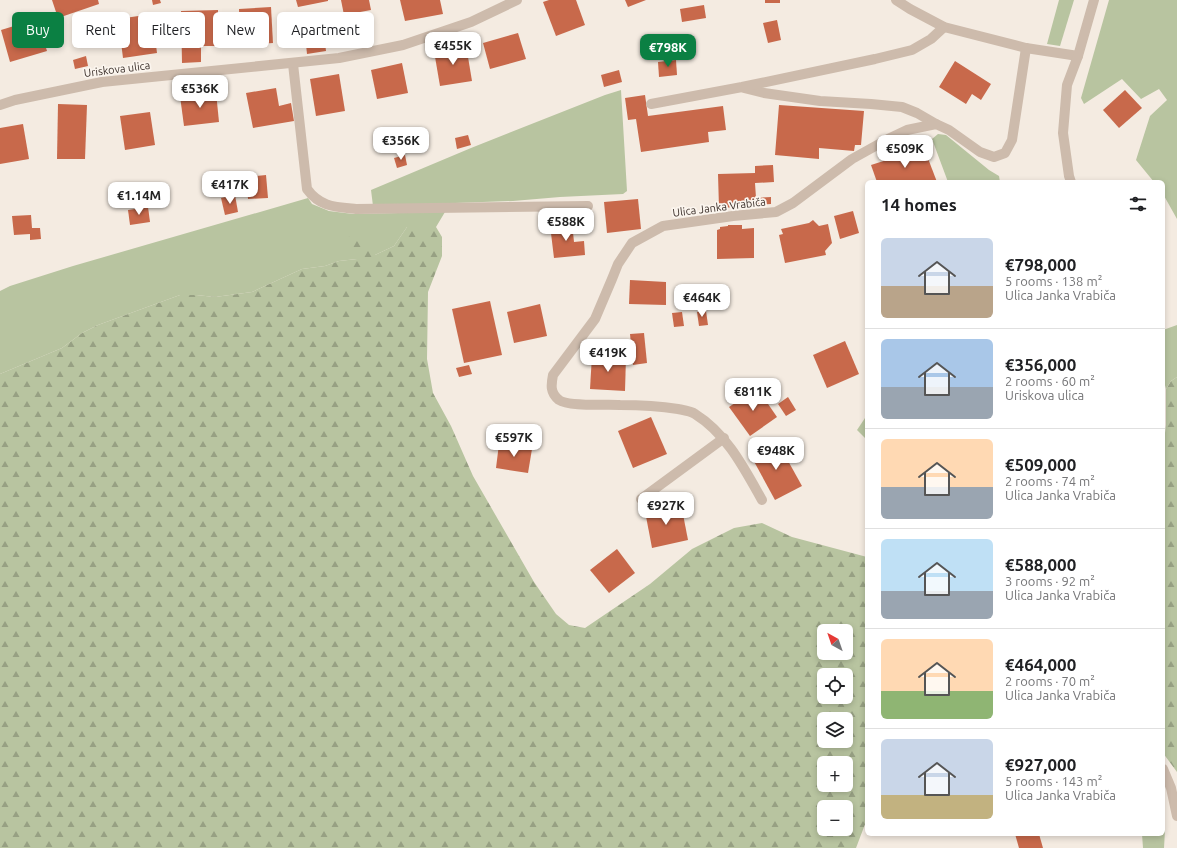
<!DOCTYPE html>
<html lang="en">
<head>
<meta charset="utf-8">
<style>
	body { margin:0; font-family:Ubuntu,sans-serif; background:#f2f2f2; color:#202124; height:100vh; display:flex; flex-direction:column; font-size:15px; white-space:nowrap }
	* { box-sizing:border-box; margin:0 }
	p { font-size:13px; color:#757577 }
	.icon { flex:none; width:22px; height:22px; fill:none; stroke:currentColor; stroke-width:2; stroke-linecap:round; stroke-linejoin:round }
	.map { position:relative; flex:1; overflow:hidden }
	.side { position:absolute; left:865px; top:180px; width:300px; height:656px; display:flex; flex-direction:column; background:#fff; border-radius:6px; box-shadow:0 2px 6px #0003 }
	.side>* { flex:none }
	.banner { position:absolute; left:12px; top:12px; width:380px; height:36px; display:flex; gap:8px }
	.needle { width:26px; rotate:320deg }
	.tools { position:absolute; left:817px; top:624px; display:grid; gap:8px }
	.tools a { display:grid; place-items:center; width:36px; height:36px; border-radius:6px; background:#fff; box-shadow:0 2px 6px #0003; font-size:20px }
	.price { position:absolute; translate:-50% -34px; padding:0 9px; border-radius:8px; background:#fff; color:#222; font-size:13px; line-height:26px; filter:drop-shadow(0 1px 2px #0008) }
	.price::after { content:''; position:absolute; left:50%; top:24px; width:12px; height:9px; margin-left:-6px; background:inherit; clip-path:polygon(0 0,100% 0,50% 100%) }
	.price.selected { background:#0b8043; color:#fff }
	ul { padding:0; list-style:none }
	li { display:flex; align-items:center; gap:12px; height:100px; padding:0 16px }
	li+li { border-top:1px solid #e0e0e0 }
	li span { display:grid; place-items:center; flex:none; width:112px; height:80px; border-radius:6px; color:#555 }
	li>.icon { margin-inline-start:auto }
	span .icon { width:48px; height:48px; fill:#fffc; stroke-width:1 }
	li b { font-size:17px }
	h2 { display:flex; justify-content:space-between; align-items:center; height:48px; padding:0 16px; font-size:17px }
	.tag { padding:0 14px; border-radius:6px; background:#fff; box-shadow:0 2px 6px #0003; font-size:14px; line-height:36px }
	.tag.selected { background:#0b8043; color:#fff }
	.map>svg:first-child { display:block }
	.grass { fill:#b8c4a0 }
	.forest { fill:url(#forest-firs); fill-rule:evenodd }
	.building { fill:#c8694b }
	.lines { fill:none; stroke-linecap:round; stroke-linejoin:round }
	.minor { stroke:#cdbbac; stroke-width:10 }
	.tertiary { stroke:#cdbbac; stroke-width:10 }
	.labels { text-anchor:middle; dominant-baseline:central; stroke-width:3.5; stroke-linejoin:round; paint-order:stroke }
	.street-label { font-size:11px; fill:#3b302b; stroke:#fbf5ee }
</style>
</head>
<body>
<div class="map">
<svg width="1177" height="848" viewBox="0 0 1177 848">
	<defs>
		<pattern id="forest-firs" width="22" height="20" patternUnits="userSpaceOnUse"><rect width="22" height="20" fill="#b8c4a0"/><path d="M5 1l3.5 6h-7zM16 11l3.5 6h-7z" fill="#97a083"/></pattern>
	</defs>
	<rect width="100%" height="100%" fill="#f4ebe1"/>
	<!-- grass -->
	<g class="grass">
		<polygon points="1059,0 1074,0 1060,46 1047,44"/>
		<polygon points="1109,0 1177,0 1177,219 1163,194 1163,182 1154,182 1136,160 1150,116 1167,100 1159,89 1141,99 1122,79 1084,104 1081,98"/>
		<polygon points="621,90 627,191 623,194 560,197 513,201 373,206 371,190 471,148 605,95"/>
		<polygon points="938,134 946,135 989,170 999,176 1000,182 948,182 932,139"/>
		<polygon points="308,198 312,204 329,211 353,214 445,212 436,227 407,227 394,246 375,255 357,259 339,261 325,266 302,269 252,292 215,297 196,295 180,295 98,325 82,333 62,348 0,374 0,291 10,286 73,266"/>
		<polygon points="1177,325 1177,377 1171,381 1166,389 1163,377 1163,330"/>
		<polygon points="867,415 867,440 857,430"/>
		<polygon points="1163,803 1165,830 1164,848 1143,848 1142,834 1163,834"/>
	</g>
	<!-- forest -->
	<g class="forest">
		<path d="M407,227H436L442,237V256L428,292L427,359L433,393L451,426L473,476L534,582L556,614L569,625L585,628L650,584L692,549L734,528L762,523L792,537L867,557V819L856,848H0V374L62,348L82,333L98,325L180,295H196L215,297L252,292L302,269L325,266L339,261L357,259L339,241L351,236L375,255L394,246ZM824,631H846V653H824ZM824,675H846V697H824ZM824,719H846V741H824ZM824,763H846V785H824ZM824,807H846V829H824Z"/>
		<polygon points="1177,377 1177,772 1163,753 1163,449 1166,425 1166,389 1171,381"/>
	</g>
	<!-- building -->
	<g class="building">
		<polygon points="52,0 98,0 99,4 58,18"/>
		<polygon points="152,0 160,0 161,3 153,5"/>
		<polygon points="296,0 328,0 328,1 298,7"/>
		<polygon points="341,0 369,0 371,10 344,15"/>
		<polygon points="400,0 440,0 443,14 405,21"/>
		<polygon points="549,0 576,0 585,25 556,36 543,2"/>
		<polygon points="625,0 646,0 628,7"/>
		<rect x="765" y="0" width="15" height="3"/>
		<polygon points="704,5 706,18 682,22 680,9"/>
		<polygon points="271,7 273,43 240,45 239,9"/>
		<polygon points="218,10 218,46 201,46 201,62 182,63 181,11"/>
		<polygon points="152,14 157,53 123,58 118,19"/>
		<polygon points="37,19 47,51 10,62 1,30"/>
		<polygon points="777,20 781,40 768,43 763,23"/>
		<polygon points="324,33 326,51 307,54 305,35"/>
		<polygon points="518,33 526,59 490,69 483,43"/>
		<polygon points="466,45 472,81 440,86 434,51"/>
		<polygon points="86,56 88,66 75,69 73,60"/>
		<polygon points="676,60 677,75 659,77 658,62"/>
		<polygon points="955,61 991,84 981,100 972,94 966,104 939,87"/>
		<polygon points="402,63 408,93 377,99 371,70"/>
		<polygon points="619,70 622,82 604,87 601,75"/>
		<polygon points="339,74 345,111 316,116 310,79"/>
		<polygon points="276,88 279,106 291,103 294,121 253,128 246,93"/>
		<polygon points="1125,90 1142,108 1119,128 1103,110"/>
		<polygon points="216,92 219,122 184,126 180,96"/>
		<polygon points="645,95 648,116 723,106 726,130 708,132 709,142 641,152 636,119 628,120 625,98"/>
		<polygon points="58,104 87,105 85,159 57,159"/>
		<polygon points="779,105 864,111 861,145 855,145 854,151 819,148 819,159 775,155"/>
		<polygon points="150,112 155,145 125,150 120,116"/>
		<polygon points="23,124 29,159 0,164 0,128"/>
		<polygon points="468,135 471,145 457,149 455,138"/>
		<polygon points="924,148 937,182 877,182 871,165"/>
		<polygon points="405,155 407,165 397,168 394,158"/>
		<polygon points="773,165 774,182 755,183 756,198 771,197 771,204 756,205 756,206 719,208 718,174 755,173 755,166"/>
		<polygon points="266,175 268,198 248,199 246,177"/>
		<polygon points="235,195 238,212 225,215 221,198"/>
		<polygon points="638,199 641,229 607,233 604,202"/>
		<polygon points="148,207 150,222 130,225 128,210"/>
		<polygon points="853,211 859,233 840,239 834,216"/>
		<polygon points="31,215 32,228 40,228 41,239 30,240 30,234 14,235 12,216"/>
		<polygon points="813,220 819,226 828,224 832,243 825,251 826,255 785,263 779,235 783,234 781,229 809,223"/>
		<polygon points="572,223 574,242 584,241 585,255 554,258 550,225"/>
		<polygon points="728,225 742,225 742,229 754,228 754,258 717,259 717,230 720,229 720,227 728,226"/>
		<polygon points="630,280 666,282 666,305 629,304"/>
		<polygon points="490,301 502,355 464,363 452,309"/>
		<polygon points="540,304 547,336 514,343 507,312"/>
		<polygon points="706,311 708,325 699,326 697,312"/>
		<polygon points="682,312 684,326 674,327 672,313"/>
		<polygon points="644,333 647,363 633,365 630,334"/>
		<polygon points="845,341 859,374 827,388 813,355"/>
		<polygon points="592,355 626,357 625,391 590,389"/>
		<polygon points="469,365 472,374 459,377 456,368"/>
		<polygon points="757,388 777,417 750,436 729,407"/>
		<polygon points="788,397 796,410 786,416 778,404"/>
		<polygon points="651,417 667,454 633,468 618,431"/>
		<polygon points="777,441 802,486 775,500 751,456"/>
		<polygon points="499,444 532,449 528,473 496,468"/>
		<polygon points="681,504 688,540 652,548 645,511"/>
		<polygon points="617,549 635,573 609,593 590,570"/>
		<polygon points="1015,834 1039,834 1043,848 1019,848"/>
	</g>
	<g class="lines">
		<!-- minor -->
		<g class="minor">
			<polyline points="896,0 910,9 944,27 1026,48 1078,56"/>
			<path d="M293,64L307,189C320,207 335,207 356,209L588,206"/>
			<polyline points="744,88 764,93 820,101 871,104 902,107 917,113 936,124"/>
			<polyline points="651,104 742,87 875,59 912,50 931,39 944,27"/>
			<polyline points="0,105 15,100 102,82 339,58 403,45 471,22 517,0"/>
			<polyline points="641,499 724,438"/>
			<path d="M762,500C744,468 727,434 695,414C691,411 683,410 678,409C659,406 639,405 620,405C606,404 569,407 559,400C550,393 551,385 553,375L595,319L612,279L618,264L632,243L663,226L733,216L776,212L793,203L852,159L888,139L907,130L936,124L949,130L980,152L994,157L1005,153L1012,140L1026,48"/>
		</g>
		<!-- tertiary -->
		<g class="tertiary">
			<polyline points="1071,182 1069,176 1063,133 1067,85 1078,56 1094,0"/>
			<polyline points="1163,769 1171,788 1177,816"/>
		</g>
	</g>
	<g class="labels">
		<!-- street labels -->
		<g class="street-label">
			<text transform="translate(117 69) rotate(-7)">Uriskova ulica</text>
			<text transform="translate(719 207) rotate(-7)">Ulica Janka Vrabiča</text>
		</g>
	</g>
</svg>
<div class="tools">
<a><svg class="needle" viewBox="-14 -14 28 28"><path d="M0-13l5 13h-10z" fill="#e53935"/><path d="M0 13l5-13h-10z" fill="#757577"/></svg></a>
<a><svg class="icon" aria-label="locate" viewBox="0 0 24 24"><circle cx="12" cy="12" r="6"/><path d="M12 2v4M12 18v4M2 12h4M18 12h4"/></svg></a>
<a><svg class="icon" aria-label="layers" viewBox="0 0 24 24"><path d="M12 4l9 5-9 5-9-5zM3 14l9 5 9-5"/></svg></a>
<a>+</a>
<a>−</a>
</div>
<b class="price" style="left:453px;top:66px">€455K</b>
<b class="price selected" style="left:668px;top:68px">€798K</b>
<b class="price" style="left:200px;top:109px">€536K</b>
<b class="price" style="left:401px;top:161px">€356K</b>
<b class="price" style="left:905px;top:169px">€509K</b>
<b class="price" style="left:230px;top:205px">€417K</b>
<b class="price" style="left:139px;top:216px">€1.14M</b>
<b class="price" style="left:566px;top:242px">€588K</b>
<b class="price" style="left:702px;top:318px">€464K</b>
<b class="price" style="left:608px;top:373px">€419K</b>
<b class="price" style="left:753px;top:412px">€811K</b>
<b class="price" style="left:514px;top:458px">€597K</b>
<b class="price" style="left:776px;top:471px">€948K</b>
<b class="price" style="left:666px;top:526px">€927K</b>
<div class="banner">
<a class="tag selected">Buy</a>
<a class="tag">Rent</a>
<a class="tag">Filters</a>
<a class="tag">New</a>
<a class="tag">Apartment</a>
</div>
<section class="side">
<h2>14 homes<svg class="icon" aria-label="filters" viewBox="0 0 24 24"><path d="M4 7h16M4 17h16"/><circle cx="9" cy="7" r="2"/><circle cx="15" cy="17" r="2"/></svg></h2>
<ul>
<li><span style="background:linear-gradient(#c9d6e8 60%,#b9a48a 0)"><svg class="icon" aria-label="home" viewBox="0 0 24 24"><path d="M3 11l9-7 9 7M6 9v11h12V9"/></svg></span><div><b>€798,000</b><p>5 rooms · 138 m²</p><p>Ulica Janka Vrabiča</p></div></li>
<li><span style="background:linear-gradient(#a9c7e8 60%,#9aa5b1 0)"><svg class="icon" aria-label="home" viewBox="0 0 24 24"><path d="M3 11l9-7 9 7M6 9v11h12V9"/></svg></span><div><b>€356,000</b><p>2 rooms · 60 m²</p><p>Uriskova ulica</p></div></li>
<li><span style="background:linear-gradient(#ffd9b3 60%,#9aa5b1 0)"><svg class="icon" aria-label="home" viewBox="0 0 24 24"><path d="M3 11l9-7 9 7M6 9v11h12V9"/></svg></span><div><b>€509,000</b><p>2 rooms · 74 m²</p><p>Ulica Janka Vrabiča</p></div></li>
<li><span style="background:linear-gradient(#bfe0f5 65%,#9aa5b1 0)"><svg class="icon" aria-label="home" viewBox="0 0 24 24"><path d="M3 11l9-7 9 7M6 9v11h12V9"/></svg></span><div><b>€588,000</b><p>3 rooms · 92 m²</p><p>Ulica Janka Vrabiča</p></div></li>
<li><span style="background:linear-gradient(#ffd9b3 65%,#8fb573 0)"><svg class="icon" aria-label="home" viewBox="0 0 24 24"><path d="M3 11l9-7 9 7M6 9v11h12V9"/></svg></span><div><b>€464,000</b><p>2 rooms · 70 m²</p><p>Ulica Janka Vrabiča</p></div></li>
<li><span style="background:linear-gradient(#c9d6e8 70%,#c2b280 0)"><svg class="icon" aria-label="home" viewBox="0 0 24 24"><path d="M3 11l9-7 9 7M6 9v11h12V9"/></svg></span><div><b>€927,000</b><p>5 rooms · 143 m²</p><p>Ulica Janka Vrabiča</p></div></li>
</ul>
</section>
</div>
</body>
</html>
